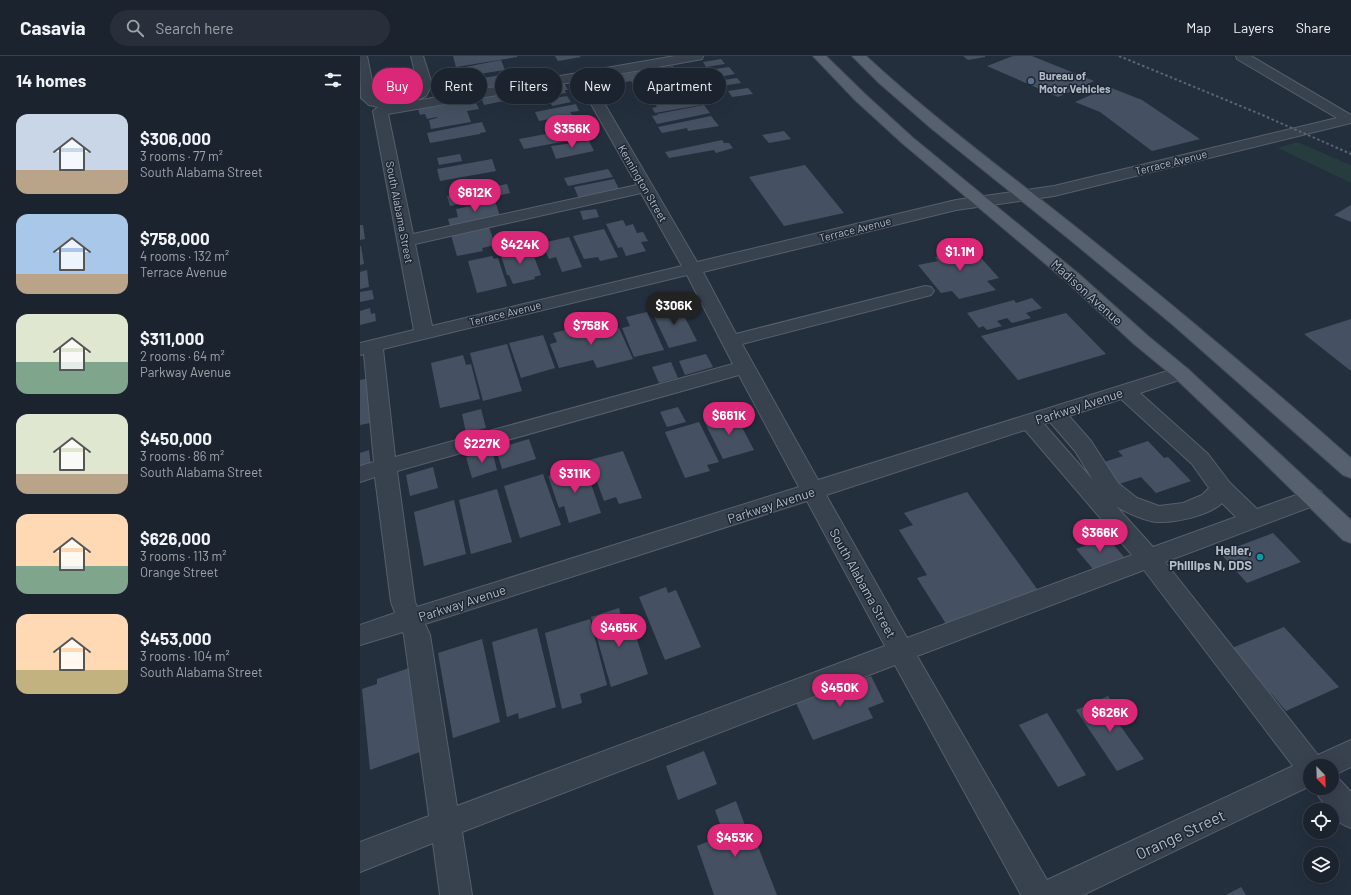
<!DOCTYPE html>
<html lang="en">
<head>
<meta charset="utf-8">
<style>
	body { margin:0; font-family:Barlow,sans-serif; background:#282f3a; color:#f1f3f6; height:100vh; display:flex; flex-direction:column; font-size:15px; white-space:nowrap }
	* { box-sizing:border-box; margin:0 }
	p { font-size:13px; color:#a0a4aa }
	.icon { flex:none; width:22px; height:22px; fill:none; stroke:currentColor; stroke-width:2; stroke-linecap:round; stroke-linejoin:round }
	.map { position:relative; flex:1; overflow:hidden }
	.side { display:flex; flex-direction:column; background:#1b232e; width:360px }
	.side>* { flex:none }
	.banner { position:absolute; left:12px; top:12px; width:380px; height:36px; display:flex; gap:8px }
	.needle { width:26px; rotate:157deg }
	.fabs { position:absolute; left:943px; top:703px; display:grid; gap:8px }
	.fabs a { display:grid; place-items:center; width:36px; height:36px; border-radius:50%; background:#1b232e; box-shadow:0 4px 16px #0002,0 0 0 1px #39404a; font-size:20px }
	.price { position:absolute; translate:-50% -34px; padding:0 9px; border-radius:14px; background:#db2777; color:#fff; font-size:13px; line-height:26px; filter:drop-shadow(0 1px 2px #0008) }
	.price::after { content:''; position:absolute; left:50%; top:24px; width:12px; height:9px; margin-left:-6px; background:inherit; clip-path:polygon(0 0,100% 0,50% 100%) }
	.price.on { background:#222; color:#fff }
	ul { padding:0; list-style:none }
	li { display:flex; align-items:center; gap:12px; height:100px; padding:0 16px }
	li span { display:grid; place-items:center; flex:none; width:112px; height:80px; border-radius:12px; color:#555 }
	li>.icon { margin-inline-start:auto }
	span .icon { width:48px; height:48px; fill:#fffc; stroke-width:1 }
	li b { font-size:17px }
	h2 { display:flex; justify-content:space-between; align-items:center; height:48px; padding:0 16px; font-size:17px }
	.chip { padding:0 14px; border-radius:18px; background:#1b232e; box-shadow:0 4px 16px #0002,0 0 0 1px #39404a; font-size:14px; line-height:36px }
	.chip.on { background:#db2777; color:#fff }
	header { display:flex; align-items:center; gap:24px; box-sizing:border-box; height:56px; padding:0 20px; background:#1b232e; border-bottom:1px solid #39404a }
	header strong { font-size:19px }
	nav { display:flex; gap:22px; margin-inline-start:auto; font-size:14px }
	.search { width:280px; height:36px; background:#282f3a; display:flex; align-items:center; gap:10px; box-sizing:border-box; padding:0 14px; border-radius:22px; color:#a0a4aa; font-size:15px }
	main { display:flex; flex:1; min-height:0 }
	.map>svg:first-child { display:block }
	.green { fill:#263c3f }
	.building { fill:#455162 }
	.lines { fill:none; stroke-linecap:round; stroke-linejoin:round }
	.minor-casing { stroke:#565f6c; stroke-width:2 }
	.major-casing { stroke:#414a57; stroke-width:2 }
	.minor { fill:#38414e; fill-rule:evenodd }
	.major { fill:#56606e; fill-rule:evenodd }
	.rail { stroke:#5a6575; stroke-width:2; stroke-dasharray:2.5 2.5; stroke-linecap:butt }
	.service-dot { fill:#5c6f8a; stroke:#1d2633; stroke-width:1.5 }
	.culture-dot { fill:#0f9aa8; stroke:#1d2633; stroke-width:1.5 }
	.labels { text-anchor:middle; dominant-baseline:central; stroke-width:3; stroke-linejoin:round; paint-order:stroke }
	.far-poi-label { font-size:11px; font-weight:bold; fill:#b4bcc9; stroke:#1d2633; text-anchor:start }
	.far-street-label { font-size:11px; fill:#b4bcc9; stroke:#1d2633 }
	.street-label { font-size:13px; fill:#b4bcc9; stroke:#1d2633 }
	.poi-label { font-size:13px; font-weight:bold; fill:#b4bcc9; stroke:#1d2633; text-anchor:end }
	.near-street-label { font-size:16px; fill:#b4bcc9; stroke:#1d2633 }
</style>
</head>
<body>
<header>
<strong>Casavia</strong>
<div class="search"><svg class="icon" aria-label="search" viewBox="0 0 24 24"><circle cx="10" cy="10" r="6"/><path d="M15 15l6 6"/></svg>Search here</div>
<nav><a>Map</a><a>Layers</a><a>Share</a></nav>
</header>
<main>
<section class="side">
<h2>14 homes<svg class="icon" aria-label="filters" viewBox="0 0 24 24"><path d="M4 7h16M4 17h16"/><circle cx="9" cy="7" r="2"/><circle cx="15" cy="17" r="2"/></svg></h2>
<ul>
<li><span style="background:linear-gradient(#c9d6e8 70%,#b9a48a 0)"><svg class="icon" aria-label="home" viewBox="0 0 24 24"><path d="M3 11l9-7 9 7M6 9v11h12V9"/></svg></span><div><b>$306,000</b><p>3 rooms · 77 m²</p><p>South Alabama Street</p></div></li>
<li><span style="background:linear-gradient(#a9c7e8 75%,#b9a48a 0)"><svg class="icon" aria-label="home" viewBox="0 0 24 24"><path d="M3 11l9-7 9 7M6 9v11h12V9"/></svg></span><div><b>$758,000</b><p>4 rooms · 132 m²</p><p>Terrace Avenue</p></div></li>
<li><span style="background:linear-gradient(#dfe7d0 60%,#7fa58c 0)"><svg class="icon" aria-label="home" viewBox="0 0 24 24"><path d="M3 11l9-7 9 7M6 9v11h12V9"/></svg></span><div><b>$311,000</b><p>2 rooms · 64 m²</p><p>Parkway Avenue</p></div></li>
<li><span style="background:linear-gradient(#dfe7d0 75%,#b9a48a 0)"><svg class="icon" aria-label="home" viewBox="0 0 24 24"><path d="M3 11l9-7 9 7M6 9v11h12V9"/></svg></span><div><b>$450,000</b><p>3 rooms · 86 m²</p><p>South Alabama Street</p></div></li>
<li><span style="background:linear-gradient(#ffd9b3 65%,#7fa58c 0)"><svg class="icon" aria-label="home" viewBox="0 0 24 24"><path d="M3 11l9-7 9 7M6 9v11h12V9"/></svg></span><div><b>$626,000</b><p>3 rooms · 113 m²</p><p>Orange Street</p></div></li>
<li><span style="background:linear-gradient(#ffd9b3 70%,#c2b280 0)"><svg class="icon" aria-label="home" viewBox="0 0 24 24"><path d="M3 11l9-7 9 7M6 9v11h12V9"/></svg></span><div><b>$453,000</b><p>3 rooms · 104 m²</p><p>South Alabama Street</p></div></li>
</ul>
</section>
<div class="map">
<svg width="991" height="839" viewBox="0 0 991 839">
	<rect width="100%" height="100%" fill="#242f3e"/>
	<!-- green -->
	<polygon class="green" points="937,86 991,109 991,127 918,92"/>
	<!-- building -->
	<g class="building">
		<polygon points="93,0 157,0 157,1 96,11"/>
		<polygon points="195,0 220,0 221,1 198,5"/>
		<polygon points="603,0 625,0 625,1 608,4"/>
		<polygon points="653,0 672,0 734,25 698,41 627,10"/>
		<polygon points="361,3 365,8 346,11 343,6"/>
		<polygon points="141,4 145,14 93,22 90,14"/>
		<polygon points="313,10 319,17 311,18 318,18 324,26 277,35 271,25 260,27 255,20 297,11 298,12"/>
		<polygon points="369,11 375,18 354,22 348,14"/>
		<polygon points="146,18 151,28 105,36 101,26"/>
		<polygon points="377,22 381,27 361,30 357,25"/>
		<polygon points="204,27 208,34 205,34 206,37 168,43 164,34"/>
		<polygon points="317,30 318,32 328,30 333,38 287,46 281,37"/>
		<polygon points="749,31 782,44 840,83 792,95 740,56 715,46"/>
		<polygon points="388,32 393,38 372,41 368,35"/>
		<polygon points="141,38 144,45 124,49 121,41"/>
		<polygon points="207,40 211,46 192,50 189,43"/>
		<polygon points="323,42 325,44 336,42 341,49 295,57 292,52 297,51 295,48"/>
		<polygon points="114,43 119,53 107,55 111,66 71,73 69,64 77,62 77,61 67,63 65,58 60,59 58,53"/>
		<polygon points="216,48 219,55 210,56 212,59 179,65 175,56"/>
		<polygon points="344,49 350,57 297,68 292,60 298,59 297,58"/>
		<polygon points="351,60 359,70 328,75 327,72 302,77 298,71"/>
		<polygon points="217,63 220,69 200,72 197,67"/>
		<polygon points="122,66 126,76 120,77 120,78 70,87 67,77"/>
		<polygon points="223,71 228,81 164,93 159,83"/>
		<polygon points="424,75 431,83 409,87 402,79"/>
		<polygon points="362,84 364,87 369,87 373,92 356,97 354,94 309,102 305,96"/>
		<polygon points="229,85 234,95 196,103 191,90"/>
		<polygon points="100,98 102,105 79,109 77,102"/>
		<polygon points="132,103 136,115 80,125 77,113"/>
		<polygon points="445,109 484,157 424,170 389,121"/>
		<polygon points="248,113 253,121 208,130 204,122"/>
		<polygon points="254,123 260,135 219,143 214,131"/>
		<polygon points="147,128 150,137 90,150 87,140"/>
		<polygon points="135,145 140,160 90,170 88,163 98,161 96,153"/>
		<polygon points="991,149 991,166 974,159"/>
		<polygon points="236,153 239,161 223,164 220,155"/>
		<polygon points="263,164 266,170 273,168 277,177 283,176 288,185 281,186 286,195 266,200 262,191 258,192 246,168"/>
		<polygon points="0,169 3,169 5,183 0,184"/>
		<polygon points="129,171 135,189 122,192 123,195 97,200 91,179"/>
		<polygon points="244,173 258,201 240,205 238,201 224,203 213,180"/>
		<polygon points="209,181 222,211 202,216 196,201 189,203 182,187"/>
		<polygon points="606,185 639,222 627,225 636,234 599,243 592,235 581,237 558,209 578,205 575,201 590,198 584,191"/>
		<polygon points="0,190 1,190 4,208 0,209"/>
		<polygon points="170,190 181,219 174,221 175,223 153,228 149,219 147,219 140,196"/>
		<polygon points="132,200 134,203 138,202 147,230 117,237 108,205"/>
		<polygon points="7,214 9,231 0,233 0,216"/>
		<polygon points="12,234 14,243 0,246 0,236"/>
		<polygon points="672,242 682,252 666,257 671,262 652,267 647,262 637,265 642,270 627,274 623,270 619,272 607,257 654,244 656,247"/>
		<polygon points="313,249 314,251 319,250 337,285 309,292 291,254"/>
		<polygon points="10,252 11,258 15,257 16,265 0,269 0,255"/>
		<polygon points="287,256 304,294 274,301 262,272 270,270 266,261"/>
		<polygon points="706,257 746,298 658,324 621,280"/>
		<polygon points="991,263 991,315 944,278"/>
		<polygon points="246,264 247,266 250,265 254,273 259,272 273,303 237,312 233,304 199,312 190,288 197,286 193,277 217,271 220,282 228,280 223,269"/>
		<polygon points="183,279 195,312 161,322 149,287"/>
		<polygon points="147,288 162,335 123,345 110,297"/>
		<polygon points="346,298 353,311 325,319 319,305"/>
		<polygon points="103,299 106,309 111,308 120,343 80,352 71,307"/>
		<polygon points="311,306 318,322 299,327 292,311"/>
		<polygon points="9,322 15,366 0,369 0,324"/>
		<polygon points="318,351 326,366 307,371 300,356"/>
		<polygon points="121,353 126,372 106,377 102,358"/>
		<polygon points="374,356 394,394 363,403 344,365"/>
		<polygon points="339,366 359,406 347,409 350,415 325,422 305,376"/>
		<polygon points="169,383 176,403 142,413 136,393"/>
		<polygon points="788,385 804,402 808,401 831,425 796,437 781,421 759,428 741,407 763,400 758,395"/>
		<polygon points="9,394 11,410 0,413 0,397"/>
		<polygon points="132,394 137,414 112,422 106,401"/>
		<polygon points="263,395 282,442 259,448 256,441 244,445 229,404"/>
		<polygon points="225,410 241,457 209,467 204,450 199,452 188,420"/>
		<polygon points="73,411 78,432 50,440 46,419"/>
		<polygon points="183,418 201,469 160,482 144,430"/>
		<polygon points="137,433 152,486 111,498 99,444"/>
		<polygon points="607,436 680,537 588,571 557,522 567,519 539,474 553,469 544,457"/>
		<polygon points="94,444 106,498 64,510 54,456"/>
		<polygon points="913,477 941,506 887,527 860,497"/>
		<polygon points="747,481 764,501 733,513 716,493"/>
		<polygon points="306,531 308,537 316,534 341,591 305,604 279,541"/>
		<polygon points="259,552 262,564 270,562 288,618 251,631 231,561"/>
		<polygon points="230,563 247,629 220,638 222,647 202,653 185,577"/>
		<polygon points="924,571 979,631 926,655 872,592"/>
		<polygon points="177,572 196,651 159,663 158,657 147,661 132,586"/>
		<polygon points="122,583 140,666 93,682 78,597"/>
		<polygon points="49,612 60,696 10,714 2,633 17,628 17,623"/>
		<polygon points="511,620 524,646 508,652 513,662 453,684 436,647"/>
		<polygon points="748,640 766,666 759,668 784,703 757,715 716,654"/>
		<polygon points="687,657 726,719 698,731 659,669"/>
		<polygon points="344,695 357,728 318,744 306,710"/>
		<polygon points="376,745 386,772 390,770 417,839 354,839 337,790 364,779 355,754"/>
		<polygon points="881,831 886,839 866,839"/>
	</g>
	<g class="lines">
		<!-- minor casing -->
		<g class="minor-casing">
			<g id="minor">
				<path d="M0,0H7L15,40C27,49 43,40 55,34L58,28L51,0H63L72,28L66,40L55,45L315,0H343L342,3L337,4L230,23L337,206L596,144L694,130L977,62L877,3L876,0H891L991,59V67L694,140L596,154L343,216L376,278L565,230L571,231L574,235L571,239L382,288L458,424L814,313L821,311L828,313L831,317L828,321L780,337L848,398L870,427L897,453L953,433L961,435L964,441L961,447L805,506L958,699L991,684V711L972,720V710H950V730L723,839H661L535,609L102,776L112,839H80L73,787L0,816V786L69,760L44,579L43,576L0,589V569L35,557L31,546L15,421L0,426V410L14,406L4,298L0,299V287L54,274L13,55L18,51L9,49L1,42ZM218,25L277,129L53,178L28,58ZM281,137L322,210L72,270L55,188ZM327,219L373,308L35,401L23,293ZM379,319L439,431L57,551L55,546L37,415ZM761,343L832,408L849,432L842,439L823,447L799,450L777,442L758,427L731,385L709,360ZM690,366L715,395L733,424L684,368ZM665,374L772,499L547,582L466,439ZM447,445L525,590L97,750L70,579L65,568ZM862,447L876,461L793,491L756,450C764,456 788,466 798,466C816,467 850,459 862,447ZM784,514L933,710L687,824L557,600Z"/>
				<path d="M972,720L979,723L991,736V772C983,769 972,764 972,754H969L959,741L955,732H972Z"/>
			</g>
		</g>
		<!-- major casing -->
		<g class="major-casing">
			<g id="major">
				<polygon points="453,0 466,0 505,38 552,81 719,218 788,280 828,313 991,464 991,487 983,484 894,397 814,321 774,288 707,226 542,87 495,44"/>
				<path d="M492,0H506C574,63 649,118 722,176C813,249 903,324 991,402V422L983,419L813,269L709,183L572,73L519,27Z"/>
			</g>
		</g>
		<!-- minor -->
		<use href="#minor" class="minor"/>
		<!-- major -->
		<use href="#major" class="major"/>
		<!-- rail -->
		<polyline class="rail" points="759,0 900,58 991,98"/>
	</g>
	<!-- markers -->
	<circle class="service-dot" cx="671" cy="25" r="4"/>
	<circle class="culture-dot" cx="900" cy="501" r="4"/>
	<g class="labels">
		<!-- far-poi labels -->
		<g class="far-poi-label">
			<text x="679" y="19">Bureau of<tspan x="679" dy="13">Motor Vehicles</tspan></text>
		</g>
		<!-- far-street labels -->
		<g class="far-street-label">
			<text transform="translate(811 106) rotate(-14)">Terrace Avenue</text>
			<text transform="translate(283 127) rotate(60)">Kennington Street</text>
			<text transform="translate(40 156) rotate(79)">South Alabama Street</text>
			<text transform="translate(495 173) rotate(-14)">Terrace Avenue</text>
			<text transform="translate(145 257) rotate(-14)">Terrace Avenue</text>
		</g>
		<!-- street labels -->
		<g class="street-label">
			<text transform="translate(727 236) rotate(42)">Madison Avenue</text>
			<text transform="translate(719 350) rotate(-18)">Parkway Avenue</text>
			<text transform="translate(411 449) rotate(-18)">Parkway Avenue</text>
			<text transform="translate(503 527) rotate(61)">South Alabama Street</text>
			<text transform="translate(102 547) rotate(-18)">Parkway Avenue</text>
		</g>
		<!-- poi labels -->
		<g class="poi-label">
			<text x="892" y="494">Heller,<tspan x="892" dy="15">Phillips N, DDS</tspan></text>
		</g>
		<!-- near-street labels -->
		<g class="near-street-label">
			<text transform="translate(820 778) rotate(-25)">Orange Street</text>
		</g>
	</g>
</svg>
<div class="fabs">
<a><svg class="needle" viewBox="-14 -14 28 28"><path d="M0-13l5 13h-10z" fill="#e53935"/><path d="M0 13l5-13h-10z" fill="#a0a4aa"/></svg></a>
<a><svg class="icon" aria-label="locate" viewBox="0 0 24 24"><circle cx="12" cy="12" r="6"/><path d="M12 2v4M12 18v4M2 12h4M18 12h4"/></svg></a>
<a><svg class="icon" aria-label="layers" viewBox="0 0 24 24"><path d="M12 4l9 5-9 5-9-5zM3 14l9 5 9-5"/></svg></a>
</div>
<b class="price" style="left:212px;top:93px">$356K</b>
<b class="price" style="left:115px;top:157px">$612K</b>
<b class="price" style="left:160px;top:209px">$424K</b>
<b class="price" style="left:600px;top:216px">$1.1M</b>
<b class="price on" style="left:314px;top:270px">$306K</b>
<b class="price" style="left:231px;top:290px">$758K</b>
<b class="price" style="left:369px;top:380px">$661K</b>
<b class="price" style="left:122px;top:408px">$227K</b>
<b class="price" style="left:215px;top:438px">$311K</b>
<b class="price" style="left:740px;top:497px">$366K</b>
<b class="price" style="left:259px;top:592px">$465K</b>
<b class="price" style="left:480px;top:652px">$450K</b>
<b class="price" style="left:750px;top:677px">$626K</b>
<b class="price" style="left:375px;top:802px">$453K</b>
<div class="banner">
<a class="chip on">Buy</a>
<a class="chip">Rent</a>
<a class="chip">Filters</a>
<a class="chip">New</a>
<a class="chip">Apartment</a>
</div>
</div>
</main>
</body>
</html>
